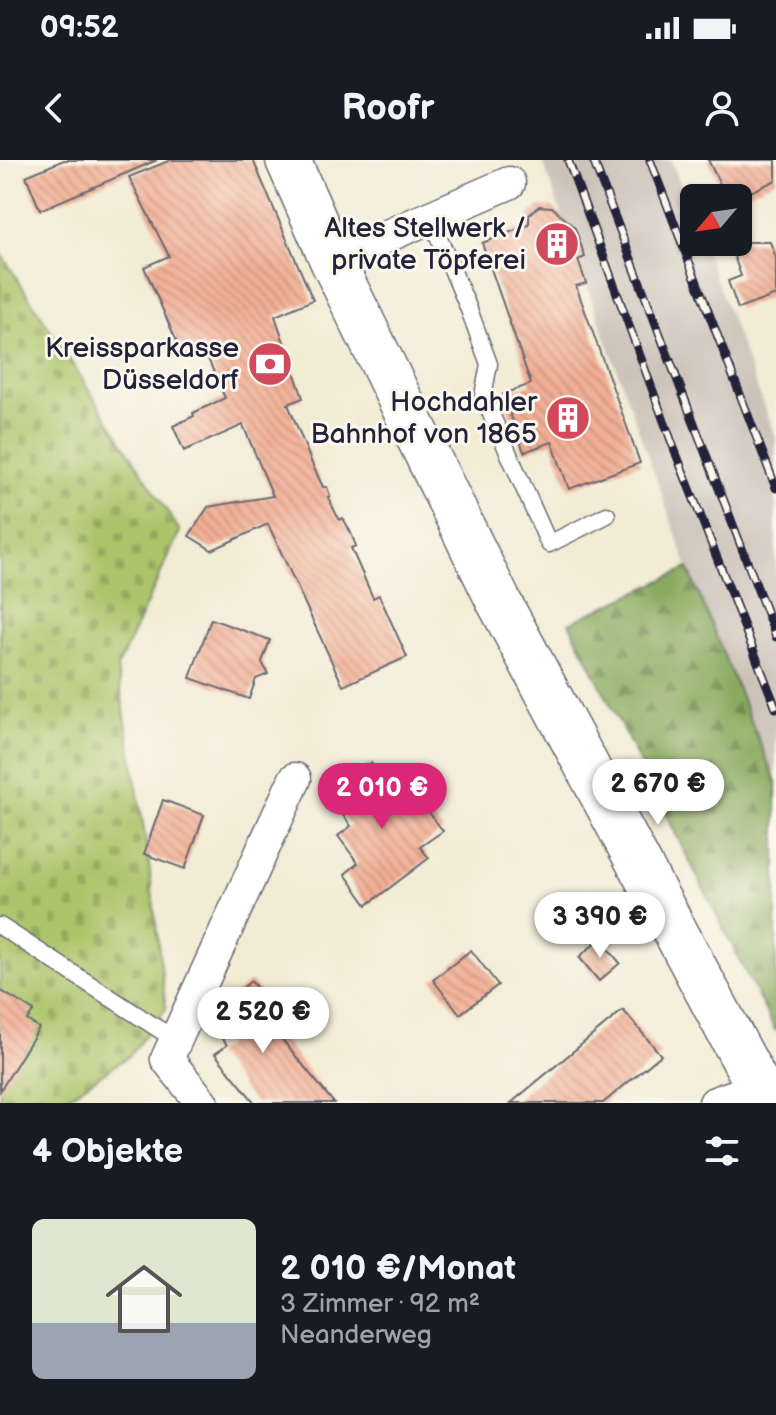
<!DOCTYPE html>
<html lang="de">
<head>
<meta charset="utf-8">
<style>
	body { margin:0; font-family:"Balsamiq Sans",sans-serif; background:#242831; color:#f1f3f6; height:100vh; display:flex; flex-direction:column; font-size:30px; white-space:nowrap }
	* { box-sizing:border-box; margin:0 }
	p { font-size:26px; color:#9ea1a6 }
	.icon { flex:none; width:44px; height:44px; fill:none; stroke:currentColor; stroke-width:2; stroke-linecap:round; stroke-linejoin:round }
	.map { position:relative; height:943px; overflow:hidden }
	.sheet { display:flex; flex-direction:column; background:#171b24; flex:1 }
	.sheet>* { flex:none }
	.needle { width:52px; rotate:241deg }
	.fabs { position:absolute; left:680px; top:24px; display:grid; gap:16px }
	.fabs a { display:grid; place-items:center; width:72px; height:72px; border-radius:12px; background:#171b24; box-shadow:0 2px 6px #0004; font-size:40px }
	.price { position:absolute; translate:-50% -68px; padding:0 18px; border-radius:28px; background:#fff; color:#222; font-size:26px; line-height:52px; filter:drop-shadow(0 2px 4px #0008) }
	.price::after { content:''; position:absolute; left:50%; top:48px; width:24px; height:18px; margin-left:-12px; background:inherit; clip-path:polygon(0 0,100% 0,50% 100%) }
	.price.active { background:#db2777; color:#fff }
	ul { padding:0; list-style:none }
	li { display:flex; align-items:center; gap:24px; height:200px; padding:0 32px }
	li span { display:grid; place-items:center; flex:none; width:224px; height:160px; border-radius:12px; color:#555 }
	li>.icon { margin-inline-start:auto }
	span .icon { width:96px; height:96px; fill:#fffc; stroke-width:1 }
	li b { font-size:34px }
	h2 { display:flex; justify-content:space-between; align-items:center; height:96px; padding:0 32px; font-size:34px }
	.status { display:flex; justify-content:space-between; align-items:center; height:56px; padding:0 40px; background:#171b24; direction:ltr }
	.status svg { height:22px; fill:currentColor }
	header { display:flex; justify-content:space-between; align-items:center; height:104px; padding:0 32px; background:#171b24; font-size:36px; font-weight:600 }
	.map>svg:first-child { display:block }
	.railway { fill:#ccc2b9 }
	.forest { fill:url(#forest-firs); stroke:#56664d; stroke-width:2 }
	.cemetery { fill:url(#cemetery-stones); stroke:#677453; stroke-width:2 }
	.building { fill:url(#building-back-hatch) }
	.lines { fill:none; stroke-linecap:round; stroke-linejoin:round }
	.lane-casing { stroke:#6b6971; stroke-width:19 }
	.street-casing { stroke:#6b6971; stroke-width:35 }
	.secondary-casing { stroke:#6b6971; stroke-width:47 }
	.lane { stroke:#fff; stroke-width:16 }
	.street { stroke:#fff; stroke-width:32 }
	.secondary { stroke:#fff; stroke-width:44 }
	.rail-casing { stroke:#22223b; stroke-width:9 }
	.rail { stroke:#fbf7ec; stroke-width:6; stroke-dasharray:18; stroke-linecap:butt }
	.labels { text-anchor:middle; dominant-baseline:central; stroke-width:6; stroke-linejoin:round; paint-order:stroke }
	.poi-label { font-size:28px; fill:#22223b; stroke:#fbf7ec; text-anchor:end }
</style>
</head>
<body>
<div class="status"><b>09:52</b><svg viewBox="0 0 49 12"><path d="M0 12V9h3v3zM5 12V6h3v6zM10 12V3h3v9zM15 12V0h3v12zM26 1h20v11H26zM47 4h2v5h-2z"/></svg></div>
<header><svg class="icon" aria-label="back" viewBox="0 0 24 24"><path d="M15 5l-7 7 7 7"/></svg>Roofr<svg class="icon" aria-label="person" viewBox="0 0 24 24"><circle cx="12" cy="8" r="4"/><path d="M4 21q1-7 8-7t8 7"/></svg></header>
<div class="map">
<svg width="776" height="943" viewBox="0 0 776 943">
	<defs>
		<pattern id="forest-firs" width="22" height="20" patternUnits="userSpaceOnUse" patternTransform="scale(2)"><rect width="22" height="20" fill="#89aa5f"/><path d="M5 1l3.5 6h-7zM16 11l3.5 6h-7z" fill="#708a50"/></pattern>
		<pattern id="cemetery-stones" width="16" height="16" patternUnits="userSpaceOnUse" patternTransform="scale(2)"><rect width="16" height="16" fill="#acc56b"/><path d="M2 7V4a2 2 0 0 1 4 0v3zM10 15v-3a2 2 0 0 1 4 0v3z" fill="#94a95e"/></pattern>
		<pattern id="building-back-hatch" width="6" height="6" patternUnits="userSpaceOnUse" patternTransform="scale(2)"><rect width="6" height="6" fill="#f1ae94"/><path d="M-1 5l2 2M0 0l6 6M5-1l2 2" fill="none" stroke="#ce9580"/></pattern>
	</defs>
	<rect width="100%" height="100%" fill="#fbf7ec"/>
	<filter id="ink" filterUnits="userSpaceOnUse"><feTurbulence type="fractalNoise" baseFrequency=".0125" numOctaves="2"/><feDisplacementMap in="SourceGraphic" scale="16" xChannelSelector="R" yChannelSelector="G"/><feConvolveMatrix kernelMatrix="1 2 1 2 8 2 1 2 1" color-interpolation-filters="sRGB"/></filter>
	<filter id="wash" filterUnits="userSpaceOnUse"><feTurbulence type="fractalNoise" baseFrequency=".006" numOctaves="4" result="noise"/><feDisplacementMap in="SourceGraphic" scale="32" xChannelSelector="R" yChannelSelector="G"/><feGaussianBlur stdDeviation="1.8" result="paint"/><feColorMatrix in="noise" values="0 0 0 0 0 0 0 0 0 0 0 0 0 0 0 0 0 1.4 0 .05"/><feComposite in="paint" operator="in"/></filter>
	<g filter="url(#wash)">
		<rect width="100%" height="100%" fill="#f2ecd5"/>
		<!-- railway -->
		<polygon class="railway" points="542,0 671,0 694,61 694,82 702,82 776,278 776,622 688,408"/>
		<!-- forest -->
		<polygon class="forest" points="688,408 776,622 776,872 569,463"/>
		<!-- cemetery -->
		<polygon class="cemetery" points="0,92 180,371 117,508 147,688 166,849 129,896 58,943 0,943"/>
		<g id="blocks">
			<!-- building -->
			<g class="building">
				<polygon points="64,0 157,0 40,50 26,16"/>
				<polygon points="171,0 253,0 313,140 275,156 303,238 288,244 313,306 323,327 327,327 330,336 328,337 339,360 343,358 350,371 356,386 351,388 373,438 379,435 407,497 343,526 268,364 212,390 189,376 208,347 273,336 243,265 184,291 173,266 194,256 193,253 225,238 203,187 183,196 144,107 169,96 129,17"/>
				<polygon points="708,0 776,0 776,20 738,38 727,38"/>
				<polygon points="539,46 552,47 575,68 585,97 578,100 586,123 576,126 640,303 569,329 552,282 524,292 503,234 531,224 482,83 529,65 529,55"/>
				<polygon points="729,82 770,82 776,98 776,135 738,149 728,121 741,116"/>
				<polygon points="211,459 270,480 262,502 268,514 256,519 249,539 190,518"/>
				<polygon points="371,603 388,627 402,616 443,671 420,687 429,698 367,745 345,714 358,703 338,676 351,666 328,635"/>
				<polygon points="163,640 204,655 185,709 144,694"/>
				<polygon points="600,779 620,803 599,821 579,797"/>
				<polygon points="471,790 498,825 460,854 433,820"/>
				<polygon points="251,821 272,847 262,855 334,943 255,943 215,894 227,885 218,873 233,836"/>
				<polygon points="0,830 34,851 27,860 39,868 0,931"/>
				<polygon points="623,850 661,895 603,943 511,943"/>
			</g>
		</g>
	</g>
	<g filter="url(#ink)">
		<use href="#blocks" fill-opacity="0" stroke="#6b6971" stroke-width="2"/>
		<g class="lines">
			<!-- lane casing -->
			<g class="lane-casing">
				<g id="lane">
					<polyline points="430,57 468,147 489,204 483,236 549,384 607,355"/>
					<polyline points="0,766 174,879"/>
				</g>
			</g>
			<!-- street casing -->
			<g class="street-casing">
				<g id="street">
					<polyline points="332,100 509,23"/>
					<polyline points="202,943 167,899 295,619"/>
					<polyline points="715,943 759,927"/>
				</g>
			</g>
			<!-- secondary casing -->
			<g class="secondary-casing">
				<polyline id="secondary" points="288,0 332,100 498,440 767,943"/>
			</g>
			<!-- lane -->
			<use href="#lane" class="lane"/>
			<!-- street -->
			<use href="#street" class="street"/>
			<!-- secondary -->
			<use href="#secondary" class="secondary"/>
			<!-- rail casing -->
			<g class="rail-casing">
				<g id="rail">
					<polyline points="568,0 675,291 776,548"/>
					<polyline points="593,0 776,477"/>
					<polyline points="650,0 776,328"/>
				</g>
			</g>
			<!-- rail -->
			<use href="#rail" class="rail"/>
		</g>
	</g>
	<!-- icons -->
	<defs>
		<g id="building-disc" transform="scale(2.3)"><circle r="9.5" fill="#d1495b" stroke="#fbf7ec"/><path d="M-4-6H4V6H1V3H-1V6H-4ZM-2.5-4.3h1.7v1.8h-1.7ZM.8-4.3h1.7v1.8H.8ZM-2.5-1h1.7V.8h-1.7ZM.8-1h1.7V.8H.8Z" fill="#fff"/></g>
		<g id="bank-disc" transform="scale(2.3)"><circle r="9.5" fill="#d1495b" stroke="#fbf7ec"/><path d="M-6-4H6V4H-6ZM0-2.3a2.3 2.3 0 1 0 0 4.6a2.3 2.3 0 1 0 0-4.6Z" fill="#fff"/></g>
	</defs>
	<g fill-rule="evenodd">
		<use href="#building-disc" x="557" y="84"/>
		<use href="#bank-disc" x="270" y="204"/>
		<use href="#building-disc" x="568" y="258"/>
	</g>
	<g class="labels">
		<!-- poi labels -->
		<g class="poi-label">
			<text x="526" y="68">Altes Stellwerk /<tspan x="526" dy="32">private Töpferei</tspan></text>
			<text x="239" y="188">Kreissparkasse<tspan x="239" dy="32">Düsseldorf</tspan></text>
			<text x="537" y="242">Hochdahler<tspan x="537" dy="32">Bahnhof von 1865</tspan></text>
		</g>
	</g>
</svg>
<div class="fabs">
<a><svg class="needle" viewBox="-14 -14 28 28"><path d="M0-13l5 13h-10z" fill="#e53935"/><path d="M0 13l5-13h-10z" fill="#9ea1a6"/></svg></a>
</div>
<b class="price" style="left:658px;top:667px">2 670 €</b>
<b class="price active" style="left:382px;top:671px">2 010 €</b>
<b class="price" style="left:600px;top:800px">3 390 €</b>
<b class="price" style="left:263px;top:895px">2 520 €</b>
</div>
<section class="sheet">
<h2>4 Objekte<svg class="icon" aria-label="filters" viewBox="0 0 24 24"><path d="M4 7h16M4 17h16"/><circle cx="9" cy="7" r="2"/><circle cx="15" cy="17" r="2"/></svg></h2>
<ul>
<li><span style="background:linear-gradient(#dfe7d0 65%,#9aa5b1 0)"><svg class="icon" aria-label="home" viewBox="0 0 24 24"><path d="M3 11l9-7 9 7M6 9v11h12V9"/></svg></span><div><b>2 010 €/Monat</b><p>3 Zimmer · 92 m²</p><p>Neanderweg</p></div></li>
</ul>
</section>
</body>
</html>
